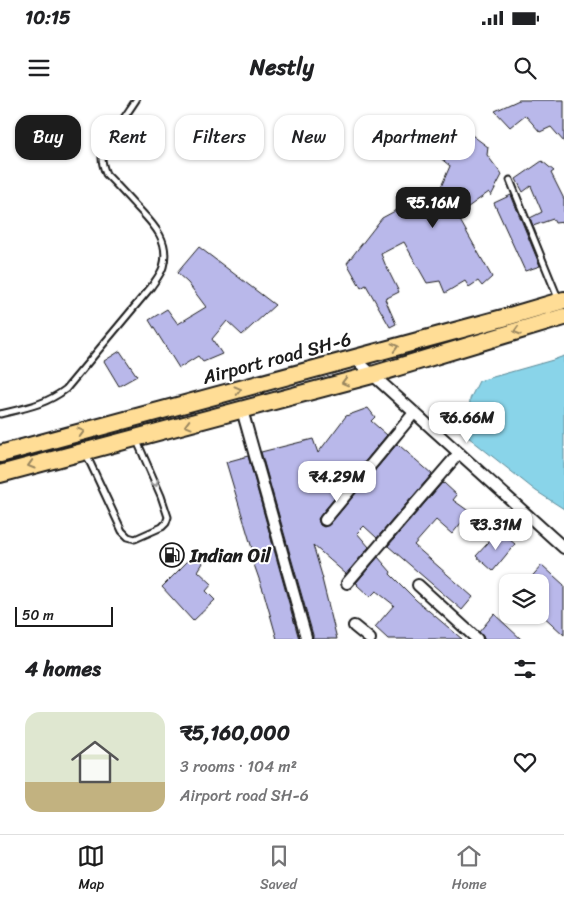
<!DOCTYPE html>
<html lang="en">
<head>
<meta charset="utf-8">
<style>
	body { margin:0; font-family:Sriracha,sans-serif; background:#f2f2f2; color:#202124; height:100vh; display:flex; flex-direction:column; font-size:19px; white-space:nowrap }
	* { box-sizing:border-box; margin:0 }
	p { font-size:16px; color:#757577 }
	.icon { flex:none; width:28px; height:28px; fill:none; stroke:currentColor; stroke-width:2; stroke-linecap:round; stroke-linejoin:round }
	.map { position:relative; height:539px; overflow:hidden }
	.side { display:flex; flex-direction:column; background:#fff; flex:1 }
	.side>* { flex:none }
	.banner { position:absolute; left:15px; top:15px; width:535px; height:45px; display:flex; gap:10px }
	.buttons { position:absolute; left:499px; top:474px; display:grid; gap:10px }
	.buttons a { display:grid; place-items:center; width:50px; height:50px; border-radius:10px; background:#fff; box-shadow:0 1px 4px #0004; font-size:25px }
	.scale { position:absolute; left:15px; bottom:12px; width:98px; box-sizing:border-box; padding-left:5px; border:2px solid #1c1c1c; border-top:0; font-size:14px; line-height:18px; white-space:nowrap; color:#1c1c1c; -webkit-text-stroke:4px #fff; paint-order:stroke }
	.price { position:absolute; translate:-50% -42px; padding:0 11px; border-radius:10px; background:#fff; color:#222; font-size:16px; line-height:32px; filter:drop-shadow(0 1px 2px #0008) }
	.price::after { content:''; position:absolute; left:50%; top:30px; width:15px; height:11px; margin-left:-8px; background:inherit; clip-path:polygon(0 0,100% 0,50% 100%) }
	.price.active { background:#1c1c1c; color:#fff }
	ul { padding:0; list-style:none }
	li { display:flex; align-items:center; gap:15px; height:125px; padding:0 25px }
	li+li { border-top:1px solid #e0e0e0 }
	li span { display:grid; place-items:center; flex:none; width:140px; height:100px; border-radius:15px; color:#555 }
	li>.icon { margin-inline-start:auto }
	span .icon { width:60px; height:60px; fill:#fffc; stroke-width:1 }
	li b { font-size:21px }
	h2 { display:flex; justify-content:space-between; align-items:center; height:60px; padding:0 25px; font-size:21px }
	.chip { padding:0 18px; border-radius:15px; background:#fff; box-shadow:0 1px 4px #0004; font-size:18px; line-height:45px }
	.chip.active { background:#1c1c1c; color:#fff }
	.status { display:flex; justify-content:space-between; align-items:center; height:35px; padding:0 25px; background:#fff; direction:ltr }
	.status svg { height:14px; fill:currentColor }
	header { display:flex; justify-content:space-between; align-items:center; height:65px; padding:0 25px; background:#fff; font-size:22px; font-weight:700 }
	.tabs { display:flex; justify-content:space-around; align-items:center; height:70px; border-top:1px solid #e0e0e0; background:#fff; font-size:14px; color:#757577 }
	.tabs a { display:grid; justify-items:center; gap:2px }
	.tabs .active { color:#1c1c1c }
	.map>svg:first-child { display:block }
	.water { fill:#89d4e9; stroke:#5d8a97 }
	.building { fill:#b9b8ea; stroke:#1c1c1c }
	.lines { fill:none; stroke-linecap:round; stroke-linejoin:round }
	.service-casing { stroke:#1c1c1c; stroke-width:9 }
	.minor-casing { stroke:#1c1c1c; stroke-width:14 }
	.primary-casing { stroke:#1c1c1c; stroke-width:20 }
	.service { stroke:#fff; stroke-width:5 }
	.minor { stroke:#fff; stroke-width:10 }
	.primary { stroke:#ffdd96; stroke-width:16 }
	.oneway { stroke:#99865f }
	.oneway2 { stroke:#999 }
	.labels { text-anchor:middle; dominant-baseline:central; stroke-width:4; stroke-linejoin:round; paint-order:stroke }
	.street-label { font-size:19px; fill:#1c1c1c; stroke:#fff }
	.poi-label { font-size:19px; font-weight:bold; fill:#1c1c1c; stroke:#fff; text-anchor:start }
</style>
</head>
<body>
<div class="status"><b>10:15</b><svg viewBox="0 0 49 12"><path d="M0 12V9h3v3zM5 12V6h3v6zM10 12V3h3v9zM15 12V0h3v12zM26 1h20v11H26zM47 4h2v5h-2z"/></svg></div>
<header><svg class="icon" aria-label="menu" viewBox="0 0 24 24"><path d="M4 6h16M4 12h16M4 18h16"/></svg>Nestly<svg class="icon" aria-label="search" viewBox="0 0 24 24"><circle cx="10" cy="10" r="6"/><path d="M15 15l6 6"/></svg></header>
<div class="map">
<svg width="564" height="539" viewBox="0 0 564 539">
	<rect width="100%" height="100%" fill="#fff"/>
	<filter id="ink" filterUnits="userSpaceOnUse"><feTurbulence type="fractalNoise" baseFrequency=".02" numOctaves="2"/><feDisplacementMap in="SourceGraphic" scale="10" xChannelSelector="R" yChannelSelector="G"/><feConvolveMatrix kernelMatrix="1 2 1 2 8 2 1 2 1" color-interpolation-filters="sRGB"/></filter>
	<g filter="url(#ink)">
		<!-- water -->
		<polygon class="water" points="564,256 564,409 536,391 468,337 470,299 479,281 553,260"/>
		<!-- building -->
		<g class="building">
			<polygon points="519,0 564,0 564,42 551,27 540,32 525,15 510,27 495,11"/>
			<polygon points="465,30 488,47 487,55 502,75 491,96 489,92 457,115 492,177 482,186 478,181 469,187 465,181 445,193 440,181 427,183 404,142 381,154 385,164 399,192 385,199 396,224 390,227 366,185 361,188 347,163 382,118 408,104 414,100 437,96 450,66 439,57"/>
			<polygon points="542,61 554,71 551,73 564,99 564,122 555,123 553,119 533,126 530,118 542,112 531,86 523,92 516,79"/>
			<polygon points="511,95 540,166 525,171 494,103"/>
			<polygon points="199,147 275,205 242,235 227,221 212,239 222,254 203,262 198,256 179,268 149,220 167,209 178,224 206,207 188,183 177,173"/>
			<polygon points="120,251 137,276 119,286 104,261"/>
			<polygon points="368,308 375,317 371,321 387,335 320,416 318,419 320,425 324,427 330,424 397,344 400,347 400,346 432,374 377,438 364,426 357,433 369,447 346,474 313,445 323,479 322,479 337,539 313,539 313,535 261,352 313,339 318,353 346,316"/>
			<polygon points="248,356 299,539 277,539 264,493 251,456 254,455 226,362"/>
			<polygon points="442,383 443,384 444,383 457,395 453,400 470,412 452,434 436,420 414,445 473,497 462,510 388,446"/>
			<polygon points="499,431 515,444 493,471 476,456"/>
			<polygon points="195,454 203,463 198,471 212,484 206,491 215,500 193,521 162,487"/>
			<polygon points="378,457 391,472 390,474 416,500 462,539 388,539 375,527 394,505 376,491 370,497 357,485 358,484 356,483"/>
			<polygon points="542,465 564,485 564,535 540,513 540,482 527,482"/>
			<polygon points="494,514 521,539 484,539 483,536 479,532"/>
		</g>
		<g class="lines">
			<!-- service casing -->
			<g class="service-casing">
				<g id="service">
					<polyline points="510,80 558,198"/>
					<path d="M0,314C25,308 45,305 66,289L151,187C155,181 161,174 163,167C171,140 152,123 136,106C126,95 116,84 106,74C104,69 102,64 102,58C102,48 129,11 136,0"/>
					<polyline points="86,354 122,431 128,437 135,439 162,427 166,423 168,417 161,396 137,341"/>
				</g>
			</g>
			<!-- minor casing -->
			<g class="minor-casing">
				<g id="minor">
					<polyline points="354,258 564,448"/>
					<polyline points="242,310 306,537"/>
					<polyline points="325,420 414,313"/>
					<polyline points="347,483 459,353"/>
					<polyline points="418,485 477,539"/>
					<polyline points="354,526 370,539"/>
				</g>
			</g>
			<!-- primary casing -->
			<g class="primary-casing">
				<g id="primary">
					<polyline points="0,354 503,218 564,200"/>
					<polyline points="0,374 372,275 564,217"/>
				</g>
			</g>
			<!-- service -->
			<use href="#service" class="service"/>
			<!-- minor -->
			<use href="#minor" class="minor"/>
			<!-- primary -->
			<use href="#primary" class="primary"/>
		</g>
		<!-- one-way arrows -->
		<defs><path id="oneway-chevron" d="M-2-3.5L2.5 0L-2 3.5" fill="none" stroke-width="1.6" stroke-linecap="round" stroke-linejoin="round" transform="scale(1.25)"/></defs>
		<g class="oneway">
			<use href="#oneway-chevron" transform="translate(517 231) rotate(163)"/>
			<use href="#oneway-chevron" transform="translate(395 247) rotate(-15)"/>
			<use href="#oneway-chevron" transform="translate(345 282) rotate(165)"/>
			<use href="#oneway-chevron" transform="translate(238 290) rotate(-15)"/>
			<use href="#oneway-chevron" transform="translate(188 325) rotate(165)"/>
			<use href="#oneway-chevron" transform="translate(81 332) rotate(-15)"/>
			<use href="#oneway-chevron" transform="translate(31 365) rotate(164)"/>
		</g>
		<use class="oneway2" href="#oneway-chevron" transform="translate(155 383) rotate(67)"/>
	</g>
	<!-- icons -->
	<defs>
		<g id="fuel-ring" transform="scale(1.25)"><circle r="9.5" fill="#fff" stroke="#1c1c1c" stroke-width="1.5"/><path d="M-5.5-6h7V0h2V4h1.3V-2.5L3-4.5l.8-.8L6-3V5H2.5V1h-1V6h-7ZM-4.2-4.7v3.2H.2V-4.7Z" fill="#1c1c1c"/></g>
	</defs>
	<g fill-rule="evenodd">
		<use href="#fuel-ring" x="172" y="455"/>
	</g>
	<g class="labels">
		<!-- street labels -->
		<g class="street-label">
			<text transform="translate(277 258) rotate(-15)">Airport road SH-6</text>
		</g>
		<!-- poi labels -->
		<g class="poi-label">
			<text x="190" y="455">Indian Oil</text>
		</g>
	</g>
</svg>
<div class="buttons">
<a><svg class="icon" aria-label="layers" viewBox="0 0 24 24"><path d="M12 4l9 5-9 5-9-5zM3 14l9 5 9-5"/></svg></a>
</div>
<div class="scale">50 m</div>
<b class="price active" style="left:433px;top:129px">₹5.16M</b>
<b class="price" style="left:467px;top:344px">₹6.66M</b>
<b class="price" style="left:337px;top:403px">₹4.29M</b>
<b class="price" style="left:496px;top:451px">₹3.31M</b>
<div class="banner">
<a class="chip active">Buy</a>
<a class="chip">Rent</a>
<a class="chip">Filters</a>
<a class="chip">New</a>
<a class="chip">Apartment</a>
</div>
</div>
<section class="side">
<h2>4 homes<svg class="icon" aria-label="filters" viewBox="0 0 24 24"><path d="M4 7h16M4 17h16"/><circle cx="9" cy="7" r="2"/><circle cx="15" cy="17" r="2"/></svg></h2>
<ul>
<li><span style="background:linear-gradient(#dfe7d0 70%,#c2b280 0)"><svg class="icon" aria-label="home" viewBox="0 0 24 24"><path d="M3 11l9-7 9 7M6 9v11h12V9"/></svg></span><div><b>₹5,160,000</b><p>3 rooms · 104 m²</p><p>Airport road SH-6</p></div><svg class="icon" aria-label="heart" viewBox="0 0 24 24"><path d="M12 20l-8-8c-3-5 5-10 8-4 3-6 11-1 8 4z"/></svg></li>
</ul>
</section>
<nav class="tabs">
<a class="active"><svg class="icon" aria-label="map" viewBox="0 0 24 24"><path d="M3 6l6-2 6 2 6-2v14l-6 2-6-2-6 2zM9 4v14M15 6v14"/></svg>Map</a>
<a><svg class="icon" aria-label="saved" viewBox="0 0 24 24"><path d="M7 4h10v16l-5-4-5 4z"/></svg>Saved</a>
<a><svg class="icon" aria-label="home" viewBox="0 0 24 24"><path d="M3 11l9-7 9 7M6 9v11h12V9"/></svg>Home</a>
</nav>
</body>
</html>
